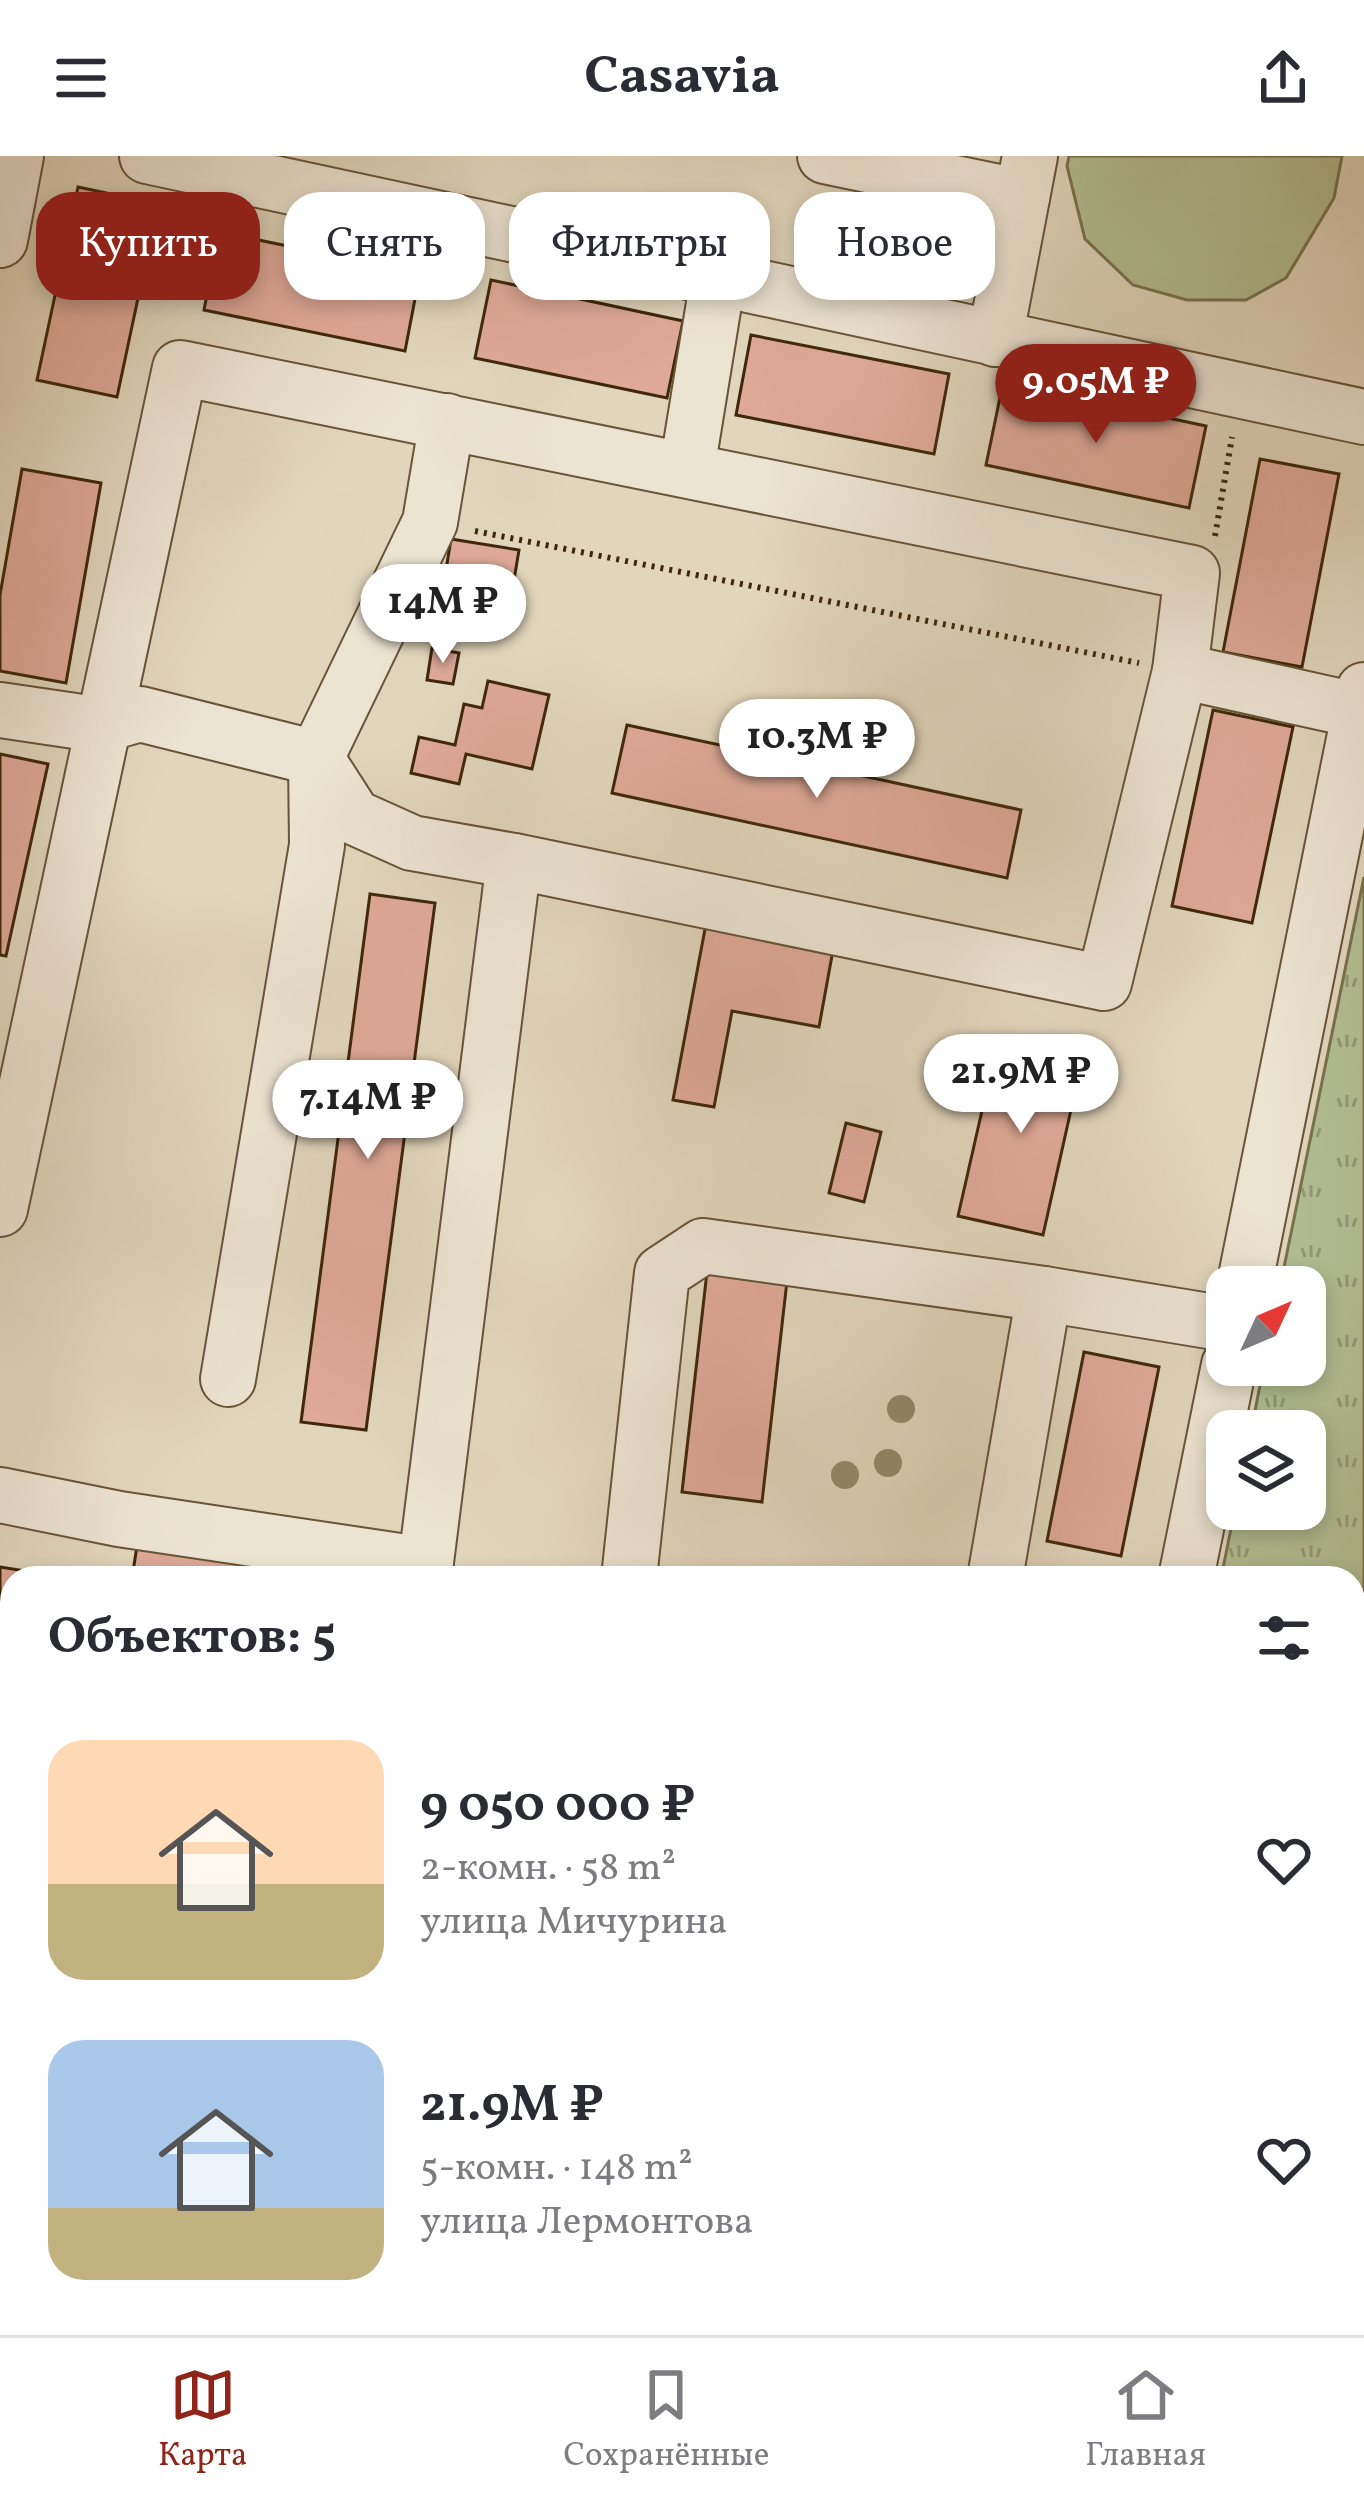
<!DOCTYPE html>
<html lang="ru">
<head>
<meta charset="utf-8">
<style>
	body { margin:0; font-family:Vollkorn,serif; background:#f2f2f3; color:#2b2b33; height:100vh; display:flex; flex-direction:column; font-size:45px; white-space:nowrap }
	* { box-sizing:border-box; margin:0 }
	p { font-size:39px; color:#7c7c81 }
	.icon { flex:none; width:66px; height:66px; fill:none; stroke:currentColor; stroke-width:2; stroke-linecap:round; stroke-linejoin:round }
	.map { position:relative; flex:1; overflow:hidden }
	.panel { position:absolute; left:0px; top:1410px; width:1365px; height:771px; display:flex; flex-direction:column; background:#fff; border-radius:36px 36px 0 0; box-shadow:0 6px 18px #0003 }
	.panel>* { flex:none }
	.top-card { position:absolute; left:36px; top:36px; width:1293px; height:108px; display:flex; gap:24px }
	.needle { width:78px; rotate:46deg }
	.controls { position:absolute; left:1206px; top:1110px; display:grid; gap:24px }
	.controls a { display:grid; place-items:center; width:120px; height:120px; border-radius:24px; background:#fff; box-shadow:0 6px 18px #0003; font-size:60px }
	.price { position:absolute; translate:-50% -102px; padding:0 27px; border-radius:42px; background:#fff; color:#222; font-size:39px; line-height:78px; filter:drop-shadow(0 3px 6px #0008) }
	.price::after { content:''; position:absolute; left:50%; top:72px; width:36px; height:27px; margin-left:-18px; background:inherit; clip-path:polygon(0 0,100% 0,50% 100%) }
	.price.on { background:#8f2418; color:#fff }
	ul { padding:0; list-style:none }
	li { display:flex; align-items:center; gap:36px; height:300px; padding:0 48px }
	li span { display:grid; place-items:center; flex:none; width:336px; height:240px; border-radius:36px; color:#555 }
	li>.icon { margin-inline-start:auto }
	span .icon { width:144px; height:144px; fill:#fffc; stroke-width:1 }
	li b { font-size:51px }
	h2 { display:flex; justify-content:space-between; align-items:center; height:144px; padding:0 48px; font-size:51px }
	.chip { padding:0 42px; border-radius:36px; background:#fff; box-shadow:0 6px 18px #0003; font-size:42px; line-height:108px }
	.chip.on { background:#8f2418; color:#fff }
	header { display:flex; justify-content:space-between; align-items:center; height:156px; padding:0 48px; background:#fff; font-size:54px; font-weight:700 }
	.menu { display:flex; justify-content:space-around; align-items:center; height:168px; border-top:3px solid #e1e1e2; background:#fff; font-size:33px; color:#7c7c81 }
	.menu a { display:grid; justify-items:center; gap:6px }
	.menu .on { color:#8f2418 }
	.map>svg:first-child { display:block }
	.grass { fill:#b2be92; stroke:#78734e; stroke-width:3 }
	.park { fill:url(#park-tufts); stroke:#78734e; stroke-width:3 }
	.building { fill:#dfa998; stroke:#3f2809; stroke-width:3 }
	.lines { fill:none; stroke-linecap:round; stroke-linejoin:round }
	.minor-casing { stroke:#685436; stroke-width:58 }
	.path { stroke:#3f2809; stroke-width:6; stroke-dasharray:3 6; stroke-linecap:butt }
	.minor { stroke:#ece4d3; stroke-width:54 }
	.tree { fill:#958768 }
</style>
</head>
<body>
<header><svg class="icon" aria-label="menu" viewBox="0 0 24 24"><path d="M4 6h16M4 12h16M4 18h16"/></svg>Casavia<svg class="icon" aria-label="share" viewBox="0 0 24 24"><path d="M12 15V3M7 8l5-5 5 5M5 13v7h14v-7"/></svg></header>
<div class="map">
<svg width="1364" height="2179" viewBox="0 0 1364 2179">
	<defs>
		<pattern id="park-tufts" width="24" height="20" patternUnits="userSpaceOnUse" patternTransform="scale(3)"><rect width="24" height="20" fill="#b2be92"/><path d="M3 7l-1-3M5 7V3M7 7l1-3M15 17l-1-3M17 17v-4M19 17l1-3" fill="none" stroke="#929a75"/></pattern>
	</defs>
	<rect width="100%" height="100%" fill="#e1d6bc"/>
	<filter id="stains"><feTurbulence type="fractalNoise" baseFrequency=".00167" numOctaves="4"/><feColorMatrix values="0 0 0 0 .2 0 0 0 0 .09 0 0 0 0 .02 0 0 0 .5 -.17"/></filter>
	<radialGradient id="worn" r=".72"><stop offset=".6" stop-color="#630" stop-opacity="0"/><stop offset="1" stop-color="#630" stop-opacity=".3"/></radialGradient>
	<!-- grass -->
	<polygon class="grass" points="1069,0 1342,0 1334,42 1286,122 1246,144 1187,144 1133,129 1085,83 1067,10"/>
	<!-- park -->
	<polygon class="park" points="1364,721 1364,1740 1353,1745 1353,1422 1221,1422 1235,1353 1305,1353 1305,1275 1251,1275 1264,1209 1305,1209 1305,1131 1280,1131"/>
	<!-- building -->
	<g class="building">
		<polygon points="78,31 158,48 117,241 37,224"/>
		<polygon points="219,76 420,117 405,195 204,154"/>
		<polygon points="491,124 683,165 667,242 475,202"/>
		<polygon points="751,179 949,218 934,298 736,259"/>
		<polygon points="1003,227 1206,270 1189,352 986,309"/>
		<polygon points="1260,303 1339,318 1302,511 1223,496"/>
		<polygon points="22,313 101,327 66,527 0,515 0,439"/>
		<polygon points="451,383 519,394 513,430 445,420"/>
		<polygon points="432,492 459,497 453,528 427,524"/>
		<polygon points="488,525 549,539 532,613 466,598 459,628 411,617 419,581 455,589 464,548 482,552"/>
		<polygon points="1213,554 1293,571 1252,767 1172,750"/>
		<polygon points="627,569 1021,654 1007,722 612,637"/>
		<polygon points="0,598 48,608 6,800 0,799"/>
		<polygon points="370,738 435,747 366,1274 301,1266"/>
		<polygon points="708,757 833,794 819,871 732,855 714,951 673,944"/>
		<polygon points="999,880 1083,900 1043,1079 958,1060"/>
		<polygon points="846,967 881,976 864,1046 829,1037"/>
		<polygon points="708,1107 788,1116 762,1346 682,1336"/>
		<polygon points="1084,1196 1159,1211 1121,1400 1047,1385"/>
		<polygon points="137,1390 325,1422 132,1422"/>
		<polygon points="0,1411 63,1421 12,1422 12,1498 0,1496"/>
		<polygon points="0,1749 12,1751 12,1817 0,1815"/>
		<polygon points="0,1890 12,1893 12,1947 0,1945"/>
		<polygon points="1354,1946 1364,1972 1364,2000 1353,2004"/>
		<polygon points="131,2169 167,2169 165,2179 112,2179 112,2175 130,2177"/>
		<polygon points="228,2169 271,2169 270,2179 227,2179"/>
		<polygon points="895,2169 966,2169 964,2179 893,2179"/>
		<polygon points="1096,2169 1163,2169 1161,2179 1095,2179"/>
	</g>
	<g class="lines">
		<!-- minor casing -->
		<g class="minor-casing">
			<g id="minor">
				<polyline points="147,0 1364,261"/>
				<polyline points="825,0 1022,41"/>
				<polyline points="0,84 16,0"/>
				<polyline points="995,183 1030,0"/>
				<polyline points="687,313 718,123"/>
				<polyline points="1180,515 1360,555"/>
				<polyline points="0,554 102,569 140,558 316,602 354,661 412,687 514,705"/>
				<polyline points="0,1053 180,212 1192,417 1180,515 1104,827 514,705 424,1422"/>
				<polyline points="1244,1131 1364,534"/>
				<polyline points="1044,1138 1227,1168"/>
				<polyline points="228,1223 317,689 316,602 430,366 447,265"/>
				<polyline points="0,1339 119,1363 426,1409"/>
				<polyline points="629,1422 662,1117 703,1090 1044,1138 995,1422"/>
				<polyline points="1186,1422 1229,1209"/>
				<polyline points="0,1630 12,1632"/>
				<polyline points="1353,1809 1364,1803"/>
				<polyline points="6,2179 12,2142"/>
				<polyline points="636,2179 638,2169"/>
				<polyline points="1033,2179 1035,2169"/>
			</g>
		</g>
		<!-- path -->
		<g class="path">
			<polyline points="475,375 1139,507"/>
			<polyline points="1215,380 1232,281"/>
			<polyline points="0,1528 12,1530"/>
		</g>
		<!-- minor -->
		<use href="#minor" class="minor"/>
	</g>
	<!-- trees -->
	<g class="tree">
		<circle cx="901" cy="1253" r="14"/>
		<circle cx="888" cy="1307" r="14"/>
		<circle cx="845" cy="1319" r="14"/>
	</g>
	<rect width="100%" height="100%" filter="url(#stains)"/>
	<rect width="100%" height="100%" fill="url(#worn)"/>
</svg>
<div class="controls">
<a><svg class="needle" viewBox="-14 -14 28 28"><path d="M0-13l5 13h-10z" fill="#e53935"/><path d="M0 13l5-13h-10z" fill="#7c7c81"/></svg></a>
<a><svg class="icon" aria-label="layers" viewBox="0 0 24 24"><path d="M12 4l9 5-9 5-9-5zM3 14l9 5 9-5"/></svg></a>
</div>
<b class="price on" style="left:1096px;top:290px">9.05M ₽</b>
<b class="price" style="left:443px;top:510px">14M ₽</b>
<b class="price" style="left:817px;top:645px">10.3M ₽</b>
<b class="price" style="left:1021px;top:980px">21.9M ₽</b>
<b class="price" style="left:368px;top:1006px">7.14M ₽</b>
<div class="top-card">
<a class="chip on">Купить</a>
<a class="chip">Снять</a>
<a class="chip">Фильтры</a>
<a class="chip">Новое</a>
</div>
<section class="panel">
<h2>Объектов: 5<svg class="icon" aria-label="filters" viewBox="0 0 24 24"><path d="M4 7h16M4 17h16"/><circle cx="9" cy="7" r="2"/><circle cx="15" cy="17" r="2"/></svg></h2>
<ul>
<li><span style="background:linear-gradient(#ffd9b3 60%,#c2b280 0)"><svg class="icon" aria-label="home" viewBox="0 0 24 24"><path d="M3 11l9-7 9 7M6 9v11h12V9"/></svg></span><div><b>9 050 000 ₽</b><p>2-комн. · 58 m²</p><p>улица Мичурина</p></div><svg class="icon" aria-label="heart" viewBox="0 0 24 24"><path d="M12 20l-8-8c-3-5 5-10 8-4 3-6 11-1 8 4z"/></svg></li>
<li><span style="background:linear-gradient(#a9c7e8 70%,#c2b280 0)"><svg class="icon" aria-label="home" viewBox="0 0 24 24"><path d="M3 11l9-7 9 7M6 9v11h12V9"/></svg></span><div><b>21.9M ₽</b><p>5-комн. · 148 m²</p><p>улица Лермонтова</p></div><svg class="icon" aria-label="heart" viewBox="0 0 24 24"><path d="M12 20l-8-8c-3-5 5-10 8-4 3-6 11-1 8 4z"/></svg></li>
</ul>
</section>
</div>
<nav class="menu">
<a class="on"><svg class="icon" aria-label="map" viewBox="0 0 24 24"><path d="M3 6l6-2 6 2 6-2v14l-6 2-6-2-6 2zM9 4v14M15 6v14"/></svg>Карта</a>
<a><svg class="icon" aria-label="saved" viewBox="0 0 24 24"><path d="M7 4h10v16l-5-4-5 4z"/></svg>Сохранённые</a>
<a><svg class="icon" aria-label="home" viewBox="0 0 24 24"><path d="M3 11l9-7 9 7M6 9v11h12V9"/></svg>Главная</a>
</nav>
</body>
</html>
